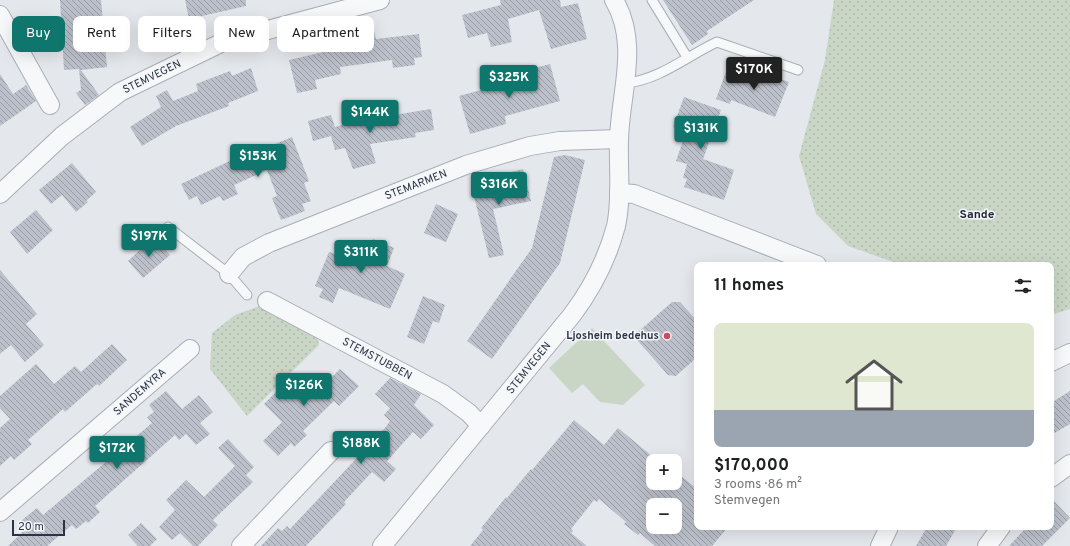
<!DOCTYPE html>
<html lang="en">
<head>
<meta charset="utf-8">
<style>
	body { margin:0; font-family:Overpass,sans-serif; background:#f2f2f2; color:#202124; height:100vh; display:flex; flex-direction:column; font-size:15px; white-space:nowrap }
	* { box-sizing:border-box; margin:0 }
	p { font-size:13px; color:#757577 }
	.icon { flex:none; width:22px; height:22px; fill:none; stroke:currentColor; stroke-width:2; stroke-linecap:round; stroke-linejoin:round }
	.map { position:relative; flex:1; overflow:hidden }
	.sheet { position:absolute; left:694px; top:262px; width:360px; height:268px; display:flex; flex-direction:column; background:#fff; border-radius:8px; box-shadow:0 4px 16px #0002 }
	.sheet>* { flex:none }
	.banner { position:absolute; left:12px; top:16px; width:380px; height:36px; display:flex; gap:8px }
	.fabs { position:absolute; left:646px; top:454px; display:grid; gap:8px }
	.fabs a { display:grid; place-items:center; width:36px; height:36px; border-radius:8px; background:#fff; box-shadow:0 4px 16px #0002; font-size:20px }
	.scale { position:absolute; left:12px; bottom:10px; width:53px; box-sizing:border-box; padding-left:4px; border:2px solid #2b3445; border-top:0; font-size:11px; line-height:14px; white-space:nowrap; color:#2b3445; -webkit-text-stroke:3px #f4f6f9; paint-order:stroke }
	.price { position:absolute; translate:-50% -34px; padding:0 9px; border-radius:4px; background:#0f766e; color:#fff; font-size:13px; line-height:26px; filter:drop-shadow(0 1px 2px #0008) }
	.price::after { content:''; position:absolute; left:50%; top:24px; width:12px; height:9px; margin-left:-6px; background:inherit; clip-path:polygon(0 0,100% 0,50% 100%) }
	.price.on { background:#222; color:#fff }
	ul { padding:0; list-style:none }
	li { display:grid; align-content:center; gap:8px; height:212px; padding:0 20px }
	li+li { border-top:1px solid #e0e0e0 }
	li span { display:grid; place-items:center; height:124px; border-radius:8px; color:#555 }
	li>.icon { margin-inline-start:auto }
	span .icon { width:72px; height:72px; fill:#fffc; stroke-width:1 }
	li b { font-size:17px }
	h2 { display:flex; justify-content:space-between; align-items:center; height:48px; padding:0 20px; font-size:17px }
	.chip { padding:0 14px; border-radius:8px; background:#fff; box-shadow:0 4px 16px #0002; font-size:14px; line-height:36px }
	.chip.on { background:#0f766e; color:#fff }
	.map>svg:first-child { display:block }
	.grass { fill:url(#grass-dots) }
	.pitch { fill:#c9d6c5 }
	.building { fill:url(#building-back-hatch); fill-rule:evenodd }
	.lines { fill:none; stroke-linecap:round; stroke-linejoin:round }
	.service-casing { stroke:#a9aeb7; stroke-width:11 }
	.minor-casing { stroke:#a9aeb7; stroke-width:20 }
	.service { stroke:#f7f8fa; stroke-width:9 }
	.minor { stroke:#f7f8fa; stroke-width:18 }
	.poi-dot { fill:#d1495b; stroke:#f4f6f9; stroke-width:1.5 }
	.labels { text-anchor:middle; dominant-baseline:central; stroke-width:3; stroke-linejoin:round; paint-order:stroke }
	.street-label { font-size:11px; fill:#2b3445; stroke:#f4f6f9 }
	.poi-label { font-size:11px; font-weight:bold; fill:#2b3445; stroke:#f4f6f9; text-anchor:end }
	.neighbourhood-label { font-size:12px; font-weight:bold; fill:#1d2536; stroke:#f4f6f9 }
</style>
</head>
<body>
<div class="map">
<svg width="1070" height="546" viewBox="0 0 1070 546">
	<defs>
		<pattern id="grass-dots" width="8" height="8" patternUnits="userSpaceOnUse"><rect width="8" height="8" fill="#c9d6c5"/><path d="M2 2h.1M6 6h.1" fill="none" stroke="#adb8ab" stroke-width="1.8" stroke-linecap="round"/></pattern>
		<pattern id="building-back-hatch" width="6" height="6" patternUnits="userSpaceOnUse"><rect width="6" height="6" fill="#bbc0ca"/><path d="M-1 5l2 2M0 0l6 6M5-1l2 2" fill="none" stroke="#989da6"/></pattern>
	</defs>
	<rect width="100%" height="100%" fill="#e4e7ec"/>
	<!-- grass -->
	<g class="grass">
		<polygon points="834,0 1070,0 1070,309 1051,315 1051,265 902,265 848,246 816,214 799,156 825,60"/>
		<polygon points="265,304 317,335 319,345 247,416 210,369 212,333 235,315"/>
	</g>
	<!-- pitch -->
	<polygon class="pitch" points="592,328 645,385 623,405 600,402 583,384 572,393 549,368"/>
	<!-- building -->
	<g class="building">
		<polygon points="60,0 101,0 107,67 81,70 99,95 85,105 76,93 81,90 79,69 64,70"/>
		<polygon points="185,0 246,0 246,6 189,19"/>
		<polygon points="500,0 560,0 561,7 578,3 587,39 551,49 539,10 508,19 512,42 491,47 487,33 468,38 462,15 501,5"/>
		<polygon points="663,0 754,0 707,31 708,34 692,45"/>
		<polygon points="371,19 376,39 419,34 422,57 414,58 415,65 393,68 392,60 340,67 341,74 315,80 317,89 297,93 289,60 332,50 328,34 350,30 349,25"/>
		<polygon points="550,64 560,101 505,116 506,124 470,134 459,96 515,81 513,74"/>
		<polygon points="251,68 258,91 228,103 229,106 176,126 142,146 130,127 161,107 156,96 167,90 173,101 198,91 196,84 230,71 232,76"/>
		<polygon points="727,69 750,78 753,69 789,82 775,117 731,100 730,104 716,99"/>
		<polygon points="0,74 13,94 26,85 36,101 0,126"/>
		<polygon points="684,97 721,110 703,159 734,170 724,200 684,187 687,179 683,178 687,164 676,161 686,132 673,127"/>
		<polygon points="431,109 434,130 415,133 416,137 370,144 376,163 353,169 345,148 335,150 331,136 313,141 308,121 331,115 335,127 363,119 364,123 395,119 394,115"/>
		<polygon points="292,137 309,181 304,183 311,201 302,204 305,211 281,220 272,198 277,196 267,170 234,185 238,194 223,201 220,196 201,205 197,196 189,200 181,184 238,157 239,159"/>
		<polygon points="565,155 585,160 560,263 492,359 467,341 532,248 554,157"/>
		<polygon points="72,163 96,192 86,201 88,202 76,212 62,195 51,204 39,190"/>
		<polygon points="523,169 531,201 493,209 504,255 489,258 472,188 510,179 508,173"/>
		<polygon points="436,204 458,214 446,242 424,233"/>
		<polygon points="36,210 53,230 27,254 10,232"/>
		<polygon points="154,237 170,255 143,278 128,261"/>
		<polygon points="373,239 394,248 387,266 405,274 390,309 339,288 333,303 319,297 323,289 315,286 329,252 337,255 344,240 369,250"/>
		<polygon points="0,270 37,314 26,324 44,345 25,362 11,345 0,354"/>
		<polygon points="423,296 445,305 439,323 433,321 424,344 407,337"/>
		<polygon points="672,302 680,302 697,321 697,357 676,376 668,375 637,340 638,332"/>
		<polygon points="112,344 127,360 99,386 97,384 65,412 63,409 28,440 32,444 14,460 11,456 0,466 0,428 10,419 0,408 0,396 36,364 54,384 75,366 81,372"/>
		<polygon points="340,369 359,386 339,406 334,401 303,431 307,435 294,447 291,443 278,456 263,441 282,422 264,404 295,373 307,386 318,375 326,383"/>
		<polygon points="390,378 421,394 414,405 434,425 421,439 413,432 387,461 396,469 384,482 372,472 344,502 346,504 306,546 261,546 278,528 282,531 287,526 290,529 385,428 390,421 384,415 390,408 375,394"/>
		<polygon points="166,391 182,409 199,395 213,412 200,423 210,434 196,445 186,434 179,440 175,435 95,506 100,512 88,523 86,521 76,529 72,525 47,546 8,546 28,527 22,520 37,508 43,515 152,423 147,417 154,412 149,405"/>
		<polygon points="1070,391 1070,424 1051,435 1051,403"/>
		<path d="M574,420L604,445L618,428L658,461H653V483H675V471L697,489V527H728L712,546H655L640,533L638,535L624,524L626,522L599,499L597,502L594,500L571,529L573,531L571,533L587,546H470L483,530L481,528L506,497L507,498L531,469L532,470ZM653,505H675V527H653Z"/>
		<polygon points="228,439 254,467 246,475 253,482 213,520 218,525 198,546 193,546 180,533 172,540 159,527 175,510 166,500 186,480 204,497 235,466 218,448"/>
		<polygon points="1051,498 1070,518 1042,546 1009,546 1027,527 1051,527"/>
		<polygon points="141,523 157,539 150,546 138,546 128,535"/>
		<polygon points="927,527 957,527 946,546 916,546"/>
	</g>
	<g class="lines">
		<!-- service casing -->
		<g class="service-casing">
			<g id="service">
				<polyline points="652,0 687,57"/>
				<path d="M626,83C659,80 687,56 717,42L798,70"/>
				<polyline points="168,227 229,274 247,295"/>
			</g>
		</g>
		<!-- minor casing -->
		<g class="minor-casing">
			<g id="minor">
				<polyline points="0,15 50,105"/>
				<polyline points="619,193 634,194 817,265"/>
				<polyline points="0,194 62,136 120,92 223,42 380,0"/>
				<polyline points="229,274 243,257 269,243 466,165 530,146 560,141 619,139"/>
				<polyline points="267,301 443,394 469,413 481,426"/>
				<polyline points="1051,362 1070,353"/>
				<polyline points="1051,478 1070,464"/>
				<polyline points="0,512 190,349"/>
				<polyline points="241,546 331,451"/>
				<path d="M382,546L572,315C593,287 607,260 616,226C622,200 618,167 619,140C620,93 640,44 614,0"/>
				<polyline points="880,546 889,527"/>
				<polyline points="987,546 1001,527"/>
			</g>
		</g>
		<!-- service -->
		<use href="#service" class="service"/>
		<!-- minor -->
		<use href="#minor" class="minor"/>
	</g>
	<!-- markers -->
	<circle class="poi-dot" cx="667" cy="336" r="4"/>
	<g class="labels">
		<!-- street labels -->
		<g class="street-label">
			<text transform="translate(152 77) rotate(-26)">STEMVEGEN</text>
			<text transform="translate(416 185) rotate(-21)">STEMARMEN</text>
			<text transform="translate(377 359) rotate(28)">STEMSTUBBEN</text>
			<text transform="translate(529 368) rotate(-51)">STEMVEGEN</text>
			<text transform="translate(140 392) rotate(-41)">SANDEMYRA</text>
		</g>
		<!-- poi labels -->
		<g class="poi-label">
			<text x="659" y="336">Ljosheim bedehus</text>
		</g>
		<!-- neighbourhood labels -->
		<g class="neighbourhood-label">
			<text x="977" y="215">Sande</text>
		</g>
	</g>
</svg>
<div class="fabs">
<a>+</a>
<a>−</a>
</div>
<div class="scale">20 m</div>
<b class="price on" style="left:754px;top:91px">$170K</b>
<b class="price" style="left:509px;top:99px">$325K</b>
<b class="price" style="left:370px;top:134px">$144K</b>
<b class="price" style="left:701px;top:150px">$131K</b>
<b class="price" style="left:258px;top:178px">$153K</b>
<b class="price" style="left:499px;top:206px">$316K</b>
<b class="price" style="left:149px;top:258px">$197K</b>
<b class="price" style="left:361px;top:274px">$311K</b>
<b class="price" style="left:304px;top:407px">$126K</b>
<b class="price" style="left:361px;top:465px">$188K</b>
<b class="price" style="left:117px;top:470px">$172K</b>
<div class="banner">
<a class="chip on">Buy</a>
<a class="chip">Rent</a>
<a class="chip">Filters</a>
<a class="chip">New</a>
<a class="chip">Apartment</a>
</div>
<section class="sheet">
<h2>11 homes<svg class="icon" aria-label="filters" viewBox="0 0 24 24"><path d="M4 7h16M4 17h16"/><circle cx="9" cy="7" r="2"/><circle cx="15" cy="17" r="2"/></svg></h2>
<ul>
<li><span style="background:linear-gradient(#dfe7d0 70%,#9aa5b1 0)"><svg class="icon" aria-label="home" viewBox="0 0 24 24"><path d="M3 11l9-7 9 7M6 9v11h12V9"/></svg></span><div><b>$170,000</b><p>3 rooms · 86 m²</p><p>Stemvegen</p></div></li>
</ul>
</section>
</div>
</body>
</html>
